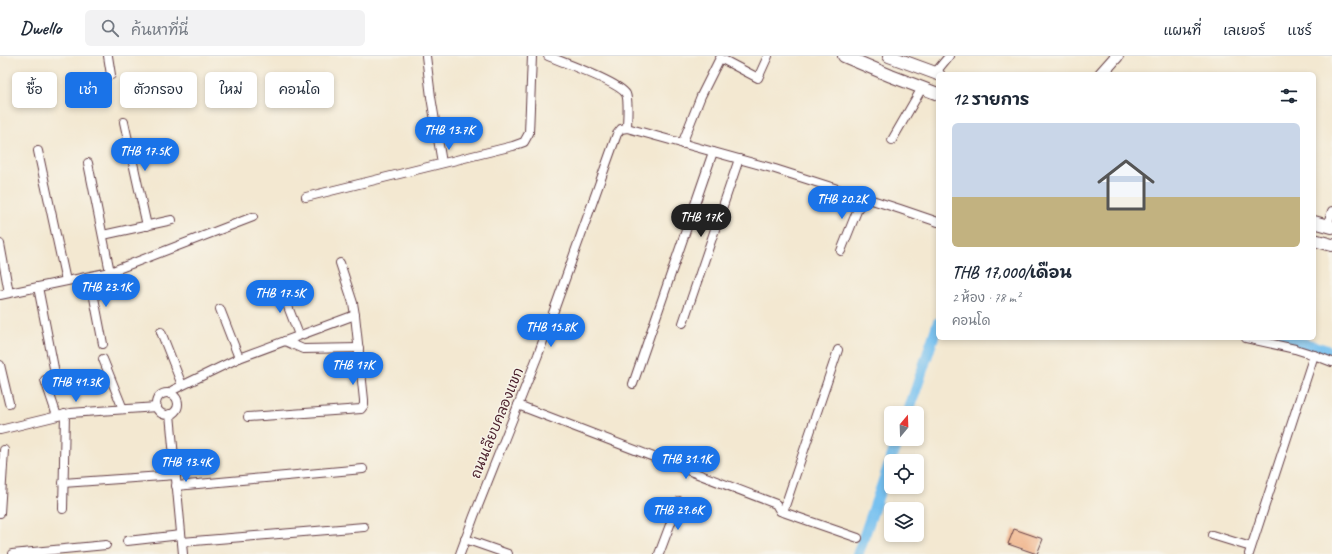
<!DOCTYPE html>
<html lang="th">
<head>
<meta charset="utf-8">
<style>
	body { margin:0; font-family:Caveat,"Playpen Sans Thai",sans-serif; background:#f2f2f3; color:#1f2937; height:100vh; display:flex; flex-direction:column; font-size:15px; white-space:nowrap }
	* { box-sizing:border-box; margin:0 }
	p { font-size:13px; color:#747a83 }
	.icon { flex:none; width:22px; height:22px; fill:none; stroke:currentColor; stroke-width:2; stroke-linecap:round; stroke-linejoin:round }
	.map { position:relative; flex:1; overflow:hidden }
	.panel { position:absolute; left:936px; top:16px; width:380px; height:268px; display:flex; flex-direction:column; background:#fff; border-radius:6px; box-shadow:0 2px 6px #0003 }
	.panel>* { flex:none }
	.hud { position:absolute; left:12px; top:16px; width:380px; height:36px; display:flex; gap:8px }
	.needle { width:26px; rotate:19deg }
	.tools { position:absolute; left:884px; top:350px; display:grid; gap:8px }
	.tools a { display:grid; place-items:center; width:40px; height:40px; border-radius:6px; background:#fff; box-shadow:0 2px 6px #0003; font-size:20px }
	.price { position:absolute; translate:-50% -34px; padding:0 9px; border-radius:14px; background:#1a73e8; color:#fff; font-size:13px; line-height:26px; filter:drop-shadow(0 1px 2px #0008) }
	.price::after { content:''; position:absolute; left:50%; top:24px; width:12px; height:9px; margin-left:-6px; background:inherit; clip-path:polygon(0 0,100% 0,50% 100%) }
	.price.active { background:#222; color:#fff }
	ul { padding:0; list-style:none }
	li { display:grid; align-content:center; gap:8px; height:212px; padding:0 16px }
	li+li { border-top:1px solid #e0e1e3 }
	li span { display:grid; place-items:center; height:124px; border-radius:6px; color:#555 }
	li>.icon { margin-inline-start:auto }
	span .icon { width:72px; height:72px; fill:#fffc; stroke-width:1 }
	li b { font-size:17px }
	h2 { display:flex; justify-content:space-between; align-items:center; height:48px; padding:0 16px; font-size:17px }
	.pill { padding:0 14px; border-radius:6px; background:#fff; box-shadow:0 2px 6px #0003; font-size:14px; line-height:36px }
	.pill.active { background:#1a73e8; color:#fff }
	header { display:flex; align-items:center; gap:24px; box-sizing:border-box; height:56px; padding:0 20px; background:#fff; border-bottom:1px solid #e0e1e3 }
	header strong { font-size:19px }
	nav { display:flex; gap:22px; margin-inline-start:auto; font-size:14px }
	.search { width:280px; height:36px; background:#f2f2f3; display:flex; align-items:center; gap:10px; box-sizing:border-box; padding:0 14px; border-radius:6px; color:#747a83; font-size:15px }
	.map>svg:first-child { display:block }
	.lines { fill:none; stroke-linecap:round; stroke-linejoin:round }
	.canal { stroke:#77c1f0; stroke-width:11 }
	.building { fill:#efa97a }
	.minor-casing { stroke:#633d44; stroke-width:10 }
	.secondary-casing { stroke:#633d44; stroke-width:14 }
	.minor { stroke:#fff; stroke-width:8 }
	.secondary { stroke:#fff; stroke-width:12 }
	.labels { text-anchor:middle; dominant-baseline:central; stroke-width:3; stroke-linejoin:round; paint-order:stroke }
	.street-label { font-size:14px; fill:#4a1f2b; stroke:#f7f3e8 }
</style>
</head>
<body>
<header>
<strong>Dwello</strong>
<div class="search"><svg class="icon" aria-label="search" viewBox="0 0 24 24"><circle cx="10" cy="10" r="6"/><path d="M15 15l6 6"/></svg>ค้นหาที่นี่</div>
<nav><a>แผนที่</a><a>เลเยอร์</a><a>แชร์</a></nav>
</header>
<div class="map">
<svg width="1332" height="498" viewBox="0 0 1332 498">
	<rect width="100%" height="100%" fill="#f7f3e8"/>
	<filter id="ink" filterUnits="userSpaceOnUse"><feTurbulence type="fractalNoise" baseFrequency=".025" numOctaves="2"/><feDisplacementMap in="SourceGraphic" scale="8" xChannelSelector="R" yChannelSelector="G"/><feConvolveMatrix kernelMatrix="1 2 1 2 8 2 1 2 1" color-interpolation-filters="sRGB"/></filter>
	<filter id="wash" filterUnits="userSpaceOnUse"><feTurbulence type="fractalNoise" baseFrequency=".012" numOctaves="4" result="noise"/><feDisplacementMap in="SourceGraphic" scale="16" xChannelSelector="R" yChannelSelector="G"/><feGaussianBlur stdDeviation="0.9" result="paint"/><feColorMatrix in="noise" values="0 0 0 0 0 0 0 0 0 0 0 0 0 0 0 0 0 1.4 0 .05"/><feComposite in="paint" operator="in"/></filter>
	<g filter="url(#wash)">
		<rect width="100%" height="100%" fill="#f3e8d1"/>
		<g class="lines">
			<!-- canal -->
			<g class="canal">
				<polyline points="1282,282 1306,288 1332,296"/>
				<polyline points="908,357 938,267"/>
				<polyline points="858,498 898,383"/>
			</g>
		</g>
		<g id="blocks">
			<!-- building -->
			<polygon class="building" points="1014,473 1043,483 1037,498 1008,488"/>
		</g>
	</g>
	<g filter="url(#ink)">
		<use href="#blocks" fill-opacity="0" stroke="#633d44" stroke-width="1"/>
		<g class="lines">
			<!-- minor casing -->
			<g class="minor-casing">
				<g id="minor">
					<polyline points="108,0 111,19"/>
					<polyline points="426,0 431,41 442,107"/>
					<path d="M548,0C562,6 619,26 626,38C629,45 627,64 627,72"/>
					<polyline points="935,17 949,0"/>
					<polyline points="124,66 147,170"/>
					<polyline points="892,84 922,32"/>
					<polyline points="682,88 701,40 720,2 758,22 768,0"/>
					<polyline points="38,95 66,225"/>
					<polyline points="88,107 110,216"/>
					<polyline points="306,141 513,90 524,86 529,77 532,0"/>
					<polyline points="1327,170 1332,155"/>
					<polyline points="103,179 172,164"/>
					<polyline points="0,188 9,237"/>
					<polyline points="841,195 863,140"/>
					<polyline points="90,221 103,288"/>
					<polyline points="280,230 299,279"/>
					<polyline points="38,231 54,312"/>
					<polyline points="0,239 110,216 253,161"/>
					<polyline points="220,253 239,302"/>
					<polyline points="683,267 739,103"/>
					<polyline points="161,276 182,329"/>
					<polyline points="1246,282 1295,293 1314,299 1332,306"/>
					<polyline points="285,285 303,293 359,292"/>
					<polyline points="103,303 123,353"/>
					<polyline points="0,309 9,347"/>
					<polyline points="45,324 57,360"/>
					<polyline points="633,328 713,96"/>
					<circle cx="167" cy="348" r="11"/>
					<polyline points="170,338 173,334 239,302 355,259"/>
					<polyline points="518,349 776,448 780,455 858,482"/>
					<polyline points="170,358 183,498"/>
					<polyline points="248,361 361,353 364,349 364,344 355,259 353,247 340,207"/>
					<polyline points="0,374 70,357 157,351"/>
					<polyline points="63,427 176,419"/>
					<polyline points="176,430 363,413"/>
					<polyline points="63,453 65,358"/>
					<polyline points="783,456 838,294"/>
					<polyline points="0,457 4,394"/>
					<polyline points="1212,479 1251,491"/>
					<polyline points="465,483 508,498"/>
					<polyline points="127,485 181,479"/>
					<polyline points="182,486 364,471"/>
					<polyline points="12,498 106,489"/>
					<polyline points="460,498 474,460 538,299 617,78 621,73 627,72 775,113 900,153 938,166"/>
					<polyline points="659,498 679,445"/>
					<polyline points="1249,498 1314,299"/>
				</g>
			</g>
			<!-- secondary casing -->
			<g class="secondary-casing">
				<g id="secondary">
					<polyline points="844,0 891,20 938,38"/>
					<polyline points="889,0 938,18"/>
					<polyline points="1101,18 1117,0"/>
					<polyline points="1314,166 1332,171"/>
					<polyline points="1314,184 1332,189"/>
				</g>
			</g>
			<!-- minor -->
			<use href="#minor" class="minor"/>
			<!-- secondary -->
			<use href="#secondary" class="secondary"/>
		</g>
	</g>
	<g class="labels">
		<!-- street labels -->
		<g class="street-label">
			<text transform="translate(497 367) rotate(-68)">ถนนเลียบคลองแขก</text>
		</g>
	</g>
</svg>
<div class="tools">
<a><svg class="needle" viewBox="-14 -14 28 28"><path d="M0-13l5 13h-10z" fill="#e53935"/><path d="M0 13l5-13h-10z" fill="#747a83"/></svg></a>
<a><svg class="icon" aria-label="locate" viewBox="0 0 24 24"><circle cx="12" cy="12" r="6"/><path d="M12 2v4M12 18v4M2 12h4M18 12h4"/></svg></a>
<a><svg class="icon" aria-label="layers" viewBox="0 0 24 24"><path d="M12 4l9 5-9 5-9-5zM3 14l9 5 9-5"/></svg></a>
</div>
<b class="price" style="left:449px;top:95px">THB 13.7K</b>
<b class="price" style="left:145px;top:116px">THB 17.5K</b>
<b class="price" style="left:842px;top:164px">THB 20.2K</b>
<b class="price active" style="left:701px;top:182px">THB 17K</b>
<b class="price" style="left:106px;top:252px">THB 23.1K</b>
<b class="price" style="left:280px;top:258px">THB 17.5K</b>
<b class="price" style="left:551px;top:292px">THB 15.8K</b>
<b class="price" style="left:353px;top:330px">THB 17K</b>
<b class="price" style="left:76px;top:347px">THB 41.3K</b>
<b class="price" style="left:686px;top:424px">THB 31.1K</b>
<b class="price" style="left:186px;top:427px">THB 13.4K</b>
<b class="price" style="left:678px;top:475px">THB 29.6K</b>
<div class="hud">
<a class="pill">ซื้อ</a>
<a class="pill active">เช่า</a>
<a class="pill">ตัวกรอง</a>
<a class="pill">ใหม่</a>
<a class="pill">คอนโด</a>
</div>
<section class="panel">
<h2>12 รายการ<svg class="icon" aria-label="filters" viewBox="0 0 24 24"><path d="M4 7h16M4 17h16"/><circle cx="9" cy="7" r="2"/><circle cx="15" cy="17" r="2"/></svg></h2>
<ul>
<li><span style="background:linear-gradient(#c9d6e8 60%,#c2b280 0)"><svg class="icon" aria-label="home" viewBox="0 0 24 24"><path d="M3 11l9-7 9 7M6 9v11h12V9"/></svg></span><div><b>THB 17,000/เดือน</b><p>2 ห้อง · 78 m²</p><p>คอนโด</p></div></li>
</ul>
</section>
</div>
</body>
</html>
